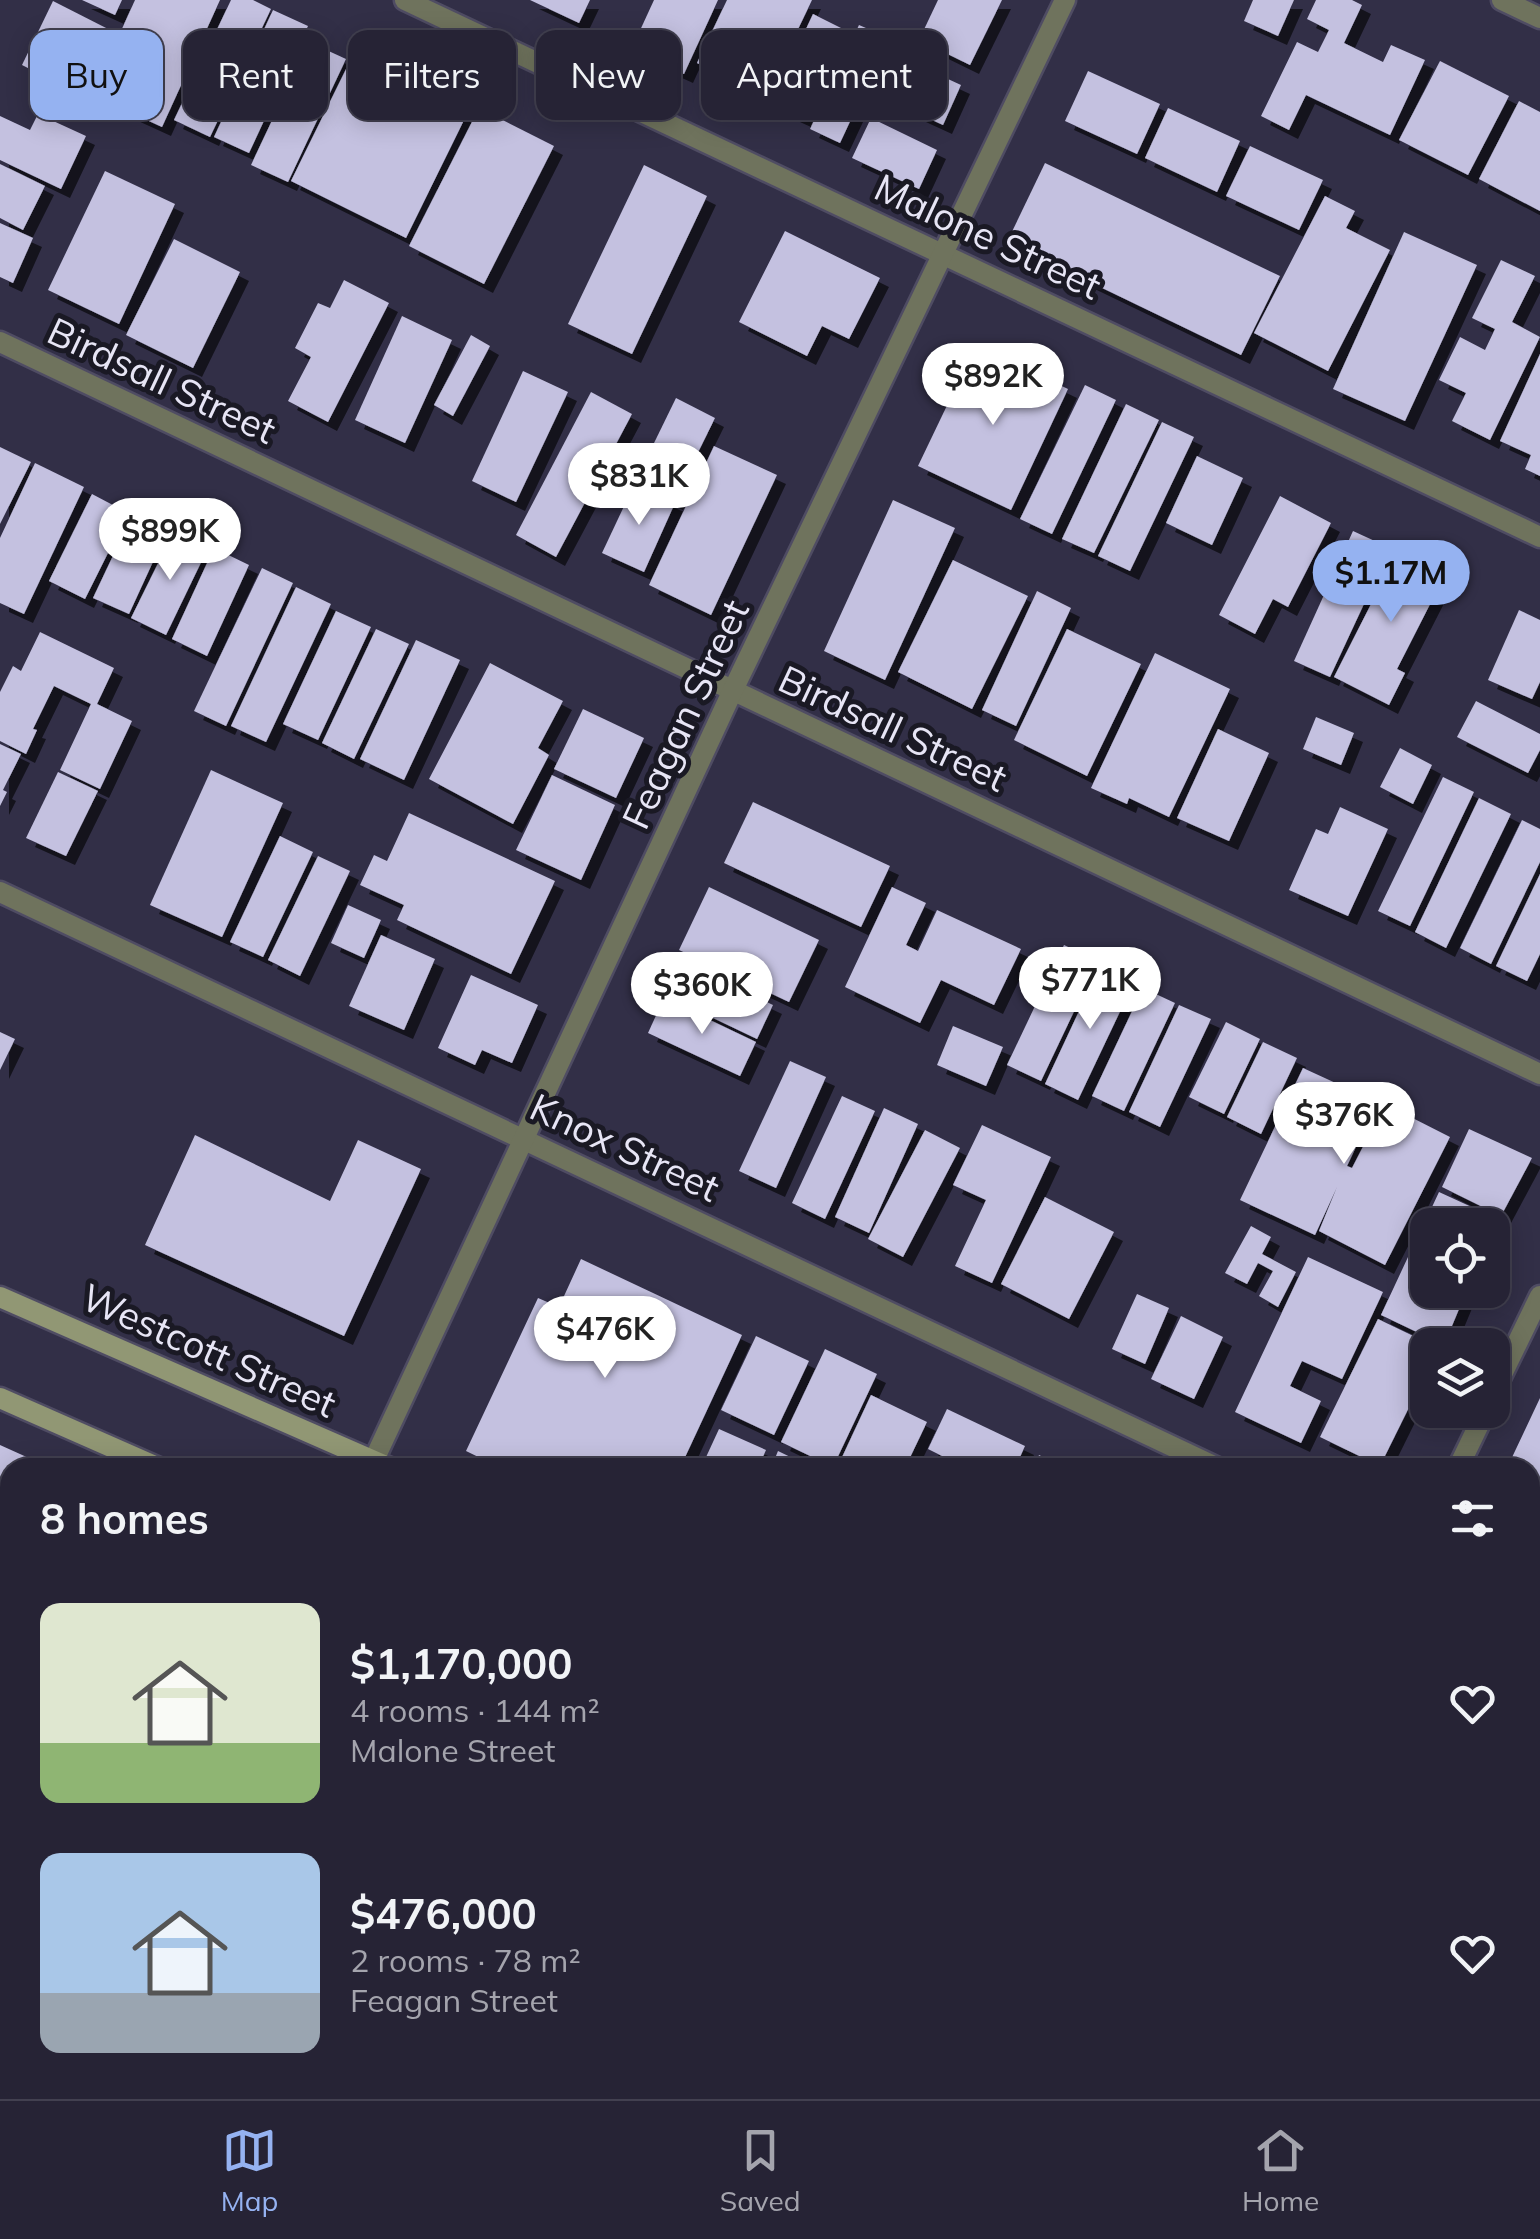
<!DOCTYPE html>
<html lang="en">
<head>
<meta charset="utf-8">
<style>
	body { margin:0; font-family:Mulish,sans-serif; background:#322f41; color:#f1f3f6; height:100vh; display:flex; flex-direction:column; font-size:38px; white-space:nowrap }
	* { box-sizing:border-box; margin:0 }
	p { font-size:32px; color:#a4a4ad }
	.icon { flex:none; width:55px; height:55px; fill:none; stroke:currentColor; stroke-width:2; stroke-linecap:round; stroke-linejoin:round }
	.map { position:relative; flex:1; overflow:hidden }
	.panel { position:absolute; left:0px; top:1458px; width:1540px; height:642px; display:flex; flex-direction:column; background:#262335; border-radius:30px 30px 0 0; box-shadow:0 5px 25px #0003,0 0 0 2px #424050 }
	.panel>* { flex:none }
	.top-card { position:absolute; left:30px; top:30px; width:1000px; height:90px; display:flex; gap:20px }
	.fabs { position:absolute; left:1410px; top:1208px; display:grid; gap:20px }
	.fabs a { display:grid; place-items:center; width:100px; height:100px; border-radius:20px; background:#262335; box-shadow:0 5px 25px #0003,0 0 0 2px #424050; font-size:50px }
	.price { position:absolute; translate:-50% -85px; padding:0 22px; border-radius:35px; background:#fff; color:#222; font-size:32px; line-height:65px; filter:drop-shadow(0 2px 5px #0008) }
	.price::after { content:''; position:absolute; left:50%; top:60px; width:30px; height:22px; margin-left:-15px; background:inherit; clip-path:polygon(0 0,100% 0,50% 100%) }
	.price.on { background:#95b2f1; color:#111 }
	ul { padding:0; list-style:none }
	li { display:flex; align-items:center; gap:30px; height:250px; padding:0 40px }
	li span { display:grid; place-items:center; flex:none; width:280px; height:200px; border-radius:20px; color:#555 }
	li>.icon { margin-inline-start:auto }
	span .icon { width:120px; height:120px; fill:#fffc; stroke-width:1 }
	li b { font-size:42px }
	h2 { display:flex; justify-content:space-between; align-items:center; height:120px; padding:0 40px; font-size:42px }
	.chip { padding:0 35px; border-radius:20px; background:#262335; box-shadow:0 5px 25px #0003,0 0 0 2px #424050; font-size:35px; line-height:90px }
	.chip.on { background:#95b2f1; color:#111 }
	.dock { display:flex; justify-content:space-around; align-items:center; height:140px; border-top:2px solid #424050; background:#262335; font-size:28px; color:#a4a4ad }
	.dock a { display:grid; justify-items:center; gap:5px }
	.dock .on { color:#95b2f1 }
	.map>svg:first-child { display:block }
	.building { fill:#c4c1e0; filter:url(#shadow) }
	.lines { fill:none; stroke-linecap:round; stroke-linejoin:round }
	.minor-casing { stroke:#4f4c63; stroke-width:25 }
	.tertiary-casing { stroke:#4f4c63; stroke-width:25 }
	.secondary-casing { stroke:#4f4c63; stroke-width:25 }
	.minor { stroke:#6f735d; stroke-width:20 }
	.tertiary { stroke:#6f735d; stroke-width:20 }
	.secondary { stroke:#919774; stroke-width:20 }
	.labels { text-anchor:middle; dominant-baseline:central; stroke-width:10; stroke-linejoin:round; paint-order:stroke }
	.street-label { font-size:38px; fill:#e7e5f5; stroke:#1a1924 }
</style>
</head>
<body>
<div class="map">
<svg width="1540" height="2099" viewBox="0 0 1540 2099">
	<defs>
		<filter id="shadow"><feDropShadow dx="9" dy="9" stdDeviation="0" flood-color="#0009"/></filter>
	</defs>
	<rect width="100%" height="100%" fill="#322f47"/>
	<!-- building -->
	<g class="building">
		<polygon points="82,0 122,0 115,15"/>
		<polygon points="135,0 220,0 162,127 92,95"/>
		<polygon points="231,0 253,0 271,9 210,137 174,120"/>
		<polygon points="530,0 590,0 579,23"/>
		<polygon points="654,0 718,0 684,74 631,50"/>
		<polygon points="727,0 812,0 766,96 697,63"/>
		<polygon points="938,0 1002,0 970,65 919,40"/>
		<polygon points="1253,0 1294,0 1278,36 1244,21"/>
		<polygon points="1316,0 1352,0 1362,5 1344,43 1383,62 1391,45 1425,60 1390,135 1306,95 1289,130 1261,116 1297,42 1318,52 1329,30 1307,19"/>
		<polygon points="53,1 112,31 79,94 22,65"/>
		<polygon points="273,10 308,26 249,153 214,137"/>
		<polygon points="813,14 843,29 802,118 771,104"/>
		<polygon points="859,25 889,38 840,143 810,129"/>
		<polygon points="309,42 346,59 288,182 251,165"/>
		<polygon points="900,57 961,85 943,125 882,97"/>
		<polygon points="350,61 388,80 390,76 467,114 406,238 291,181"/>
		<polygon points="1440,61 1509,96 1468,175 1399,140"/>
		<polygon points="1088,71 1160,104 1137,154 1065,121"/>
		<polygon points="1519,101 1540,112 1540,211 1479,179"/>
		<polygon points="479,108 554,146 484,284 409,246"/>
		<polygon points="1168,108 1240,141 1217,192 1145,158"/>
		<polygon points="38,114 86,136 61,189 0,160 0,116 30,130"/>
		<polygon points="871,118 937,150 919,189 852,158"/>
		<polygon points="1250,146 1323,180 1299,230 1226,196"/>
		<polygon points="1045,163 1280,276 1241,355 1007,242"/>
		<polygon points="0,164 45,186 23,230 0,218"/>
		<polygon points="644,165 707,196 632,354 568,324"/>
		<polygon points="105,171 175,204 119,324 48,290"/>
		<polygon points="1325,196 1355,211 1346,228 1390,250 1328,371 1254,333"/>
		<polygon points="0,223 33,238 13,283 0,277"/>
		<polygon points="785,231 880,278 849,339 822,326 807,356 739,322"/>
		<polygon points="1404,232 1477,265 1405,421 1333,389"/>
		<polygon points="174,239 240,272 193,368 126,335"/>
		<polygon points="1501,260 1535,276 1512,322 1540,337 1490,440 1452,421 1466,393 1439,380 1460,337 1485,350 1495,329 1472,318"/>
		<polygon points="344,280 389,303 328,422 288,401 311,357 295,348 318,303 330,308"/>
		<polygon points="402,316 452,340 405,443 355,420"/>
		<polygon points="471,335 490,346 453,416 434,405"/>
		<polygon points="976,345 1068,389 1011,510 918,466"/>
		<polygon points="1540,354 1540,476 1525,469 1531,455 1500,441"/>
		<polygon points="523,371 568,392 516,502 472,481"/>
		<polygon points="1085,385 1116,400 1052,534 1020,519"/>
		<polygon points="591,392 632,414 556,557 516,535"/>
		<polygon points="676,398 715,418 674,501 635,482"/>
		<polygon points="1126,404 1159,420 1094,553 1062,539"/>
		<polygon points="1162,422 1194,437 1130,571 1098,556"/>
		<polygon points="714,446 777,475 711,615 649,585"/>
		<polygon points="0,447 31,462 0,524"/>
		<polygon points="1197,456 1243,478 1212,545 1166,523"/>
		<polygon points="35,463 84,487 24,614 0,603 0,538"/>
		<polygon points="634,485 675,503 644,572 602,553"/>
		<polygon points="92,494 128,513 85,599 49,581"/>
		<polygon points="1280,496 1331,523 1288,607 1273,599 1255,634 1219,615"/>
		<polygon points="893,500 955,528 885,680 824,651"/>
		<polygon points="128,524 163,540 129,614 93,598"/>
		<polygon points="174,531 208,548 166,635 131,618"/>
		<polygon points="1353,531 1390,548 1330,677 1294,661"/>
		<polygon points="1401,545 1448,569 1397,669 1405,673 1389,705 1334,677"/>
		<polygon points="214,548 249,565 207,656 172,639"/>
		<polygon points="953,560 1028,596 972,709 898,672"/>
		<polygon points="262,568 293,583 226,726 194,711"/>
		<polygon points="296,587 331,604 266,742 231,726"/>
		<polygon points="1037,591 1071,608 1016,726 982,710"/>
		<polygon points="1519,610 1540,620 1540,682 1532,699 1488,680"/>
		<polygon points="336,611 371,627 318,740 283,724"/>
		<polygon points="376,629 409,644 354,759 322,743"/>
		<polygon points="1067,629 1141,664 1087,776 1014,740"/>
		<polygon points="40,632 114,668 97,704 132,721 100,789 60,770 91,704 54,686 33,729 37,730 26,754 0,741 0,692 13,666 21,671"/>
		<polygon points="416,640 460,660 404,780 360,759"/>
		<polygon points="1155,653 1230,689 1169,817 1129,798 1127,804 1091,788"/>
		<polygon points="490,663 563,701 538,748 549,755 513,824 429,779"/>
		<polygon points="1476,701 1540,734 1540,750 1528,773 1457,737"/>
		<polygon points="583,709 644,738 616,798 554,769"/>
		<polygon points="1316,717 1354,733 1341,765 1303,749"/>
		<polygon points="1218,729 1269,753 1229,841 1177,818"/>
		<polygon points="0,744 21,754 3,790 7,792 0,806"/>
		<polygon points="1400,748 1432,765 1413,804 1380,787"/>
		<polygon points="211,770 283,803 222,937 150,905"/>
		<polygon points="58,772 98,791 66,856 26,838"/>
		<polygon points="552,775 615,805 581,880 516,850"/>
		<polygon points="1443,777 1474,792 1410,926 1378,911"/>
		<polygon points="1479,798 1511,814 1446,948 1415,932"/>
		<polygon points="753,802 890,866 861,927 724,863"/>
		<polygon points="1340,807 1388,829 1348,916 1289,890 1316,829 1328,834"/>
		<polygon points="409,813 555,881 511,974 397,920 404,905 360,885 374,855 387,861"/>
		<polygon points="1522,820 1540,829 1540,862 1491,964 1460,948"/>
		<polygon points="280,836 313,852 263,957 230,942"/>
		<polygon points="318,856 350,871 300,976 268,960"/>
		<polygon points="1540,874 1540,954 1527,981 1496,966"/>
		<polygon points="709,887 819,940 789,1002 679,950"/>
		<polygon points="892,887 926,903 906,945 918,951 937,910 1021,949 994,1005 941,980 920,1023 845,987"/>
		<polygon points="348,905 381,920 364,958 331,943"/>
		<polygon points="381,935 435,959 404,1030 349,1006"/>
		<polygon points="1064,945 1098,961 1041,1081 1007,1065"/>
		<polygon points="680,961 773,1005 757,1039 665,995"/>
		<polygon points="1101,964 1135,980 1078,1100 1045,1084"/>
		<polygon points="471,975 538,1005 512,1063 482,1050 475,1065 438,1048"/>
		<polygon points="1143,988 1175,1003 1124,1111 1092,1096"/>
		<polygon points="664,998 756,1042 740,1076 648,1033"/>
		<polygon points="1179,1005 1211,1019 1160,1127 1129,1112"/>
		<polygon points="1226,1022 1260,1039 1224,1114 1189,1097"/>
		<polygon points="953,1026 1003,1047 986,1086 937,1065"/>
		<polygon points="0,1032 15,1039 0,1070"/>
		<polygon points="1263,1042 1297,1058 1261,1134 1227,1117"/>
		<polygon points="790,1061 826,1077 776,1188 739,1171"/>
		<polygon points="1303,1068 1377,1102 1347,1166 1352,1168 1385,1104 1450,1137 1385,1265 1319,1231 1337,1187 1315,1235 1240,1200"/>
		<polygon points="842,1096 875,1111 825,1219 792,1203"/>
		<polygon points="884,1108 918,1124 869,1233 835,1217"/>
		<polygon points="982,1125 1051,1157 992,1283 955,1266 986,1200 953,1185"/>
		<polygon points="1469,1129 1532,1158 1501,1216 1442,1187"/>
		<polygon points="925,1130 960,1148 903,1257 868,1239"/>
		<polygon points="195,1135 330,1201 358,1140 421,1169 344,1336 145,1245"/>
		<polygon points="1439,1192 1500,1220 1492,1236 1492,1225 1428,1225 1428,1258 1412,1250"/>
		<polygon points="1045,1197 1114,1232 1069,1319 1001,1284"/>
		<polygon points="1251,1226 1271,1237 1262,1254 1296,1272 1278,1307 1259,1296 1273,1271 1258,1263 1247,1284 1225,1273"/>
		<polygon points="1308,1257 1383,1292 1342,1379 1302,1361 1290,1386 1321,1401 1301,1443 1235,1412"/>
		<polygon points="1408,1257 1428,1266 1428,1290 1467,1290 1444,1345 1381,1315"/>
		<polygon points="581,1259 742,1335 680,1468 501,1468 466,1451 538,1298 559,1307"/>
		<polygon points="1137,1294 1169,1308 1145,1364 1112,1349"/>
		<polygon points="1181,1316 1223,1337 1194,1399 1151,1379"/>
		<polygon points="1378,1319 1428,1343 1428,1369 1380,1466 1320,1437"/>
		<polygon points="756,1336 809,1361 774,1435 721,1410"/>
		<polygon points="825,1349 877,1374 833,1467 781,1442"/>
		<polygon points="871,1395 927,1422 905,1468 837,1468"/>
		<polygon points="1540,1398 1540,1553 1530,1549 1530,1468 1507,1468"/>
		<polygon points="947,1409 1025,1446 1015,1468 966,1468 928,1449"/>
		<polygon points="719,1429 766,1450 758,1468 701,1468"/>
		<polygon points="0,1445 51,1468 10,1468 10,1485 0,1480"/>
		<polygon points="778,1451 813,1468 771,1468"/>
		<polygon points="1039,1455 1065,1468 1034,1468"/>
		<polygon points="930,1459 949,1468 926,1468"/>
		<polygon points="0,1522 10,1526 10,1604 0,1600"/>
		<polygon points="1530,1681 1540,1686 1540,1880 1530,1875"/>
		<polygon points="271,2090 409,2090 414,2095 409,2099 304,2099 296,2090 286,2099 279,2099"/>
		<polygon points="1047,2090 1196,2090 1193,2099 1044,2099"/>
	</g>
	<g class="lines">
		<!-- minor casing -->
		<g class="minor-casing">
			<g id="minor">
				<polyline points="405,0 1540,537"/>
				<polyline points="1502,0 1540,18"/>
				<polyline points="0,342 1540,1074"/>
				<polyline points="0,892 1218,1468"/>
				<polyline points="1492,1395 1540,1296"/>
				<polyline points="1458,1468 1486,1410"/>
				<polyline points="1530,1613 1540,1618"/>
				<polyline points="610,2090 626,2099"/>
			</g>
		</g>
		<!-- tertiary casing -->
		<g class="tertiary-casing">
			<polyline id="tertiary" points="374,1460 733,690 1065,0"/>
		</g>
		<!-- secondary casing -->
		<g class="secondary-casing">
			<g id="secondary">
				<polyline points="0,1297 390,1468"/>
				<polyline points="0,1398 159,1468"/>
				<polyline points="1530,1979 1540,1983"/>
				<polyline points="1530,2085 1540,2089"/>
			</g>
		</g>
		<!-- minor -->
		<use href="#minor" class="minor"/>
		<!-- tertiary -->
		<use href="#tertiary" class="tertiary"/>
		<!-- secondary -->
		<use href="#secondary" class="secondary"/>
	</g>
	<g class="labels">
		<!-- street labels -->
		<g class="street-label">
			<text transform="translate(988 236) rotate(25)">Malone Street</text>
			<text transform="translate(162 380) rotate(25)">Birdsall Street</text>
			<text transform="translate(685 714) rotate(-65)">Feagan Street</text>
			<text transform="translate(893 728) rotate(25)">Birdsall Street</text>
			<text transform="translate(625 1147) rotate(25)">Knox Street</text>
			<text transform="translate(209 1350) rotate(24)">Westcott Street</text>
		</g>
	</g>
</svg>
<div class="fabs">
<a><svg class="icon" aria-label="locate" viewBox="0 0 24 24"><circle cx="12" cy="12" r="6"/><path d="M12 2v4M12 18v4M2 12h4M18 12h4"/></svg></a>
<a><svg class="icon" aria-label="layers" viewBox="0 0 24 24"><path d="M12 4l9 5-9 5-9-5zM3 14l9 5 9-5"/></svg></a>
</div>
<b class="price" style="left:993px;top:428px">$892K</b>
<b class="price" style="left:639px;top:528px">$831K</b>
<b class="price" style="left:170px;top:583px">$899K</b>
<b class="price on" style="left:1391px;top:625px">$1.17M</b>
<b class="price" style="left:1090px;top:1032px">$771K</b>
<b class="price" style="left:702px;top:1037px">$360K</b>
<b class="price" style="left:1344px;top:1167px">$376K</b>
<b class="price" style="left:605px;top:1381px">$476K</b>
<div class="top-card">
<a class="chip on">Buy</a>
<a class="chip">Rent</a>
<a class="chip">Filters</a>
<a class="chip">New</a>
<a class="chip">Apartment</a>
</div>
<section class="panel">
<h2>8 homes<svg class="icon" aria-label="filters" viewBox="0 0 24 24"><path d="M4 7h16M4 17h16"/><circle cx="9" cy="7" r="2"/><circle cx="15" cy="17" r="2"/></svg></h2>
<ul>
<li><span style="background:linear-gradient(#dfe7d0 70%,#8fb573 0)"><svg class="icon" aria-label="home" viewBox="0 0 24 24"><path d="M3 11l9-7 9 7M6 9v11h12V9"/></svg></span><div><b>$1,170,000</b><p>4 rooms · 144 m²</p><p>Malone Street</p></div><svg class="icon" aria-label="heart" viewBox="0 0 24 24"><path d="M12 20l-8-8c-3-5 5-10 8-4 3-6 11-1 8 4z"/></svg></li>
<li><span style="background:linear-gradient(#a9c7e8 70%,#9aa5b1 0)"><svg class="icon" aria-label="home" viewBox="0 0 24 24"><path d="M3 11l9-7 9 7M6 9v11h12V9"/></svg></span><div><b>$476,000</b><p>2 rooms · 78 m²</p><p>Feagan Street</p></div><svg class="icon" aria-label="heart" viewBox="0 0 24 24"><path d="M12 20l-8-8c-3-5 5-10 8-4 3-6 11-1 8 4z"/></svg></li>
</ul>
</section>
</div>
<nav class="dock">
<a class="on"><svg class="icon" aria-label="map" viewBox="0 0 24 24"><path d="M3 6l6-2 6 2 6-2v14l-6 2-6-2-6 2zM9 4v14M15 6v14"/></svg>Map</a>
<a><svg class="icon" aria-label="saved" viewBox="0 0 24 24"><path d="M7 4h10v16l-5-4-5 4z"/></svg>Saved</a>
<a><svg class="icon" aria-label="home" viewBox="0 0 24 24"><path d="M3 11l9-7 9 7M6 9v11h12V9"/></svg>Home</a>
</nav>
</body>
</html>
